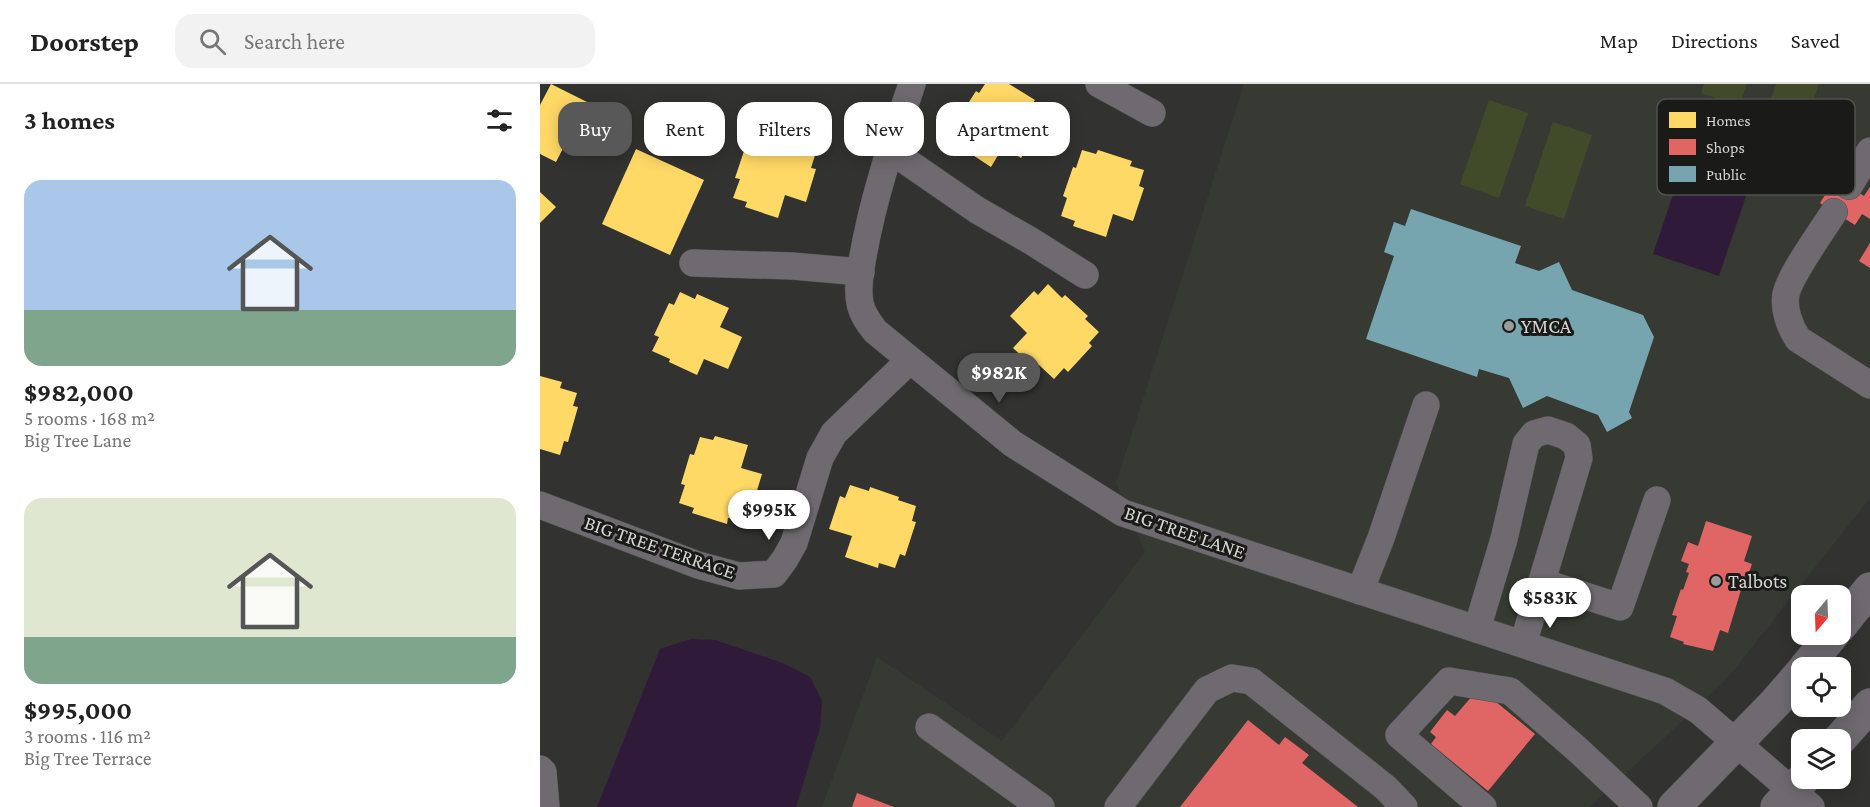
<!DOCTYPE html>
<html lang="en">
<head>
<meta charset="utf-8">
<style>
	body { margin:0; font-family:"Crimson Pro",serif; background:#f2f2f2; color:#222; height:100vh; display:flex; flex-direction:column; font-size:22px; white-space:nowrap }
	* { box-sizing:border-box; margin:0 }
	p { font-size:20px; color:#767676 }
	.icon { flex:none; width:33px; height:33px; fill:none; stroke:currentColor; stroke-width:2; stroke-linecap:round; stroke-linejoin:round }
	.map { position:relative; flex:1; overflow:hidden }
	.drawer { display:flex; flex-direction:column; background:#fff; width:540px }
	.drawer>* { flex:none }
	.guide { position:absolute; left:18px; top:18px; width:570px; height:54px; display:flex; gap:12px }
	.needle { width:39px; rotate:199deg }
	.buttons { position:absolute; left:1251px; top:501px; display:grid; gap:12px }
	.buttons a { display:grid; place-items:center; width:60px; height:60px; border-radius:12px; background:#fff; box-shadow:0 3px 15px #0003; font-size:30px }
	.price { position:absolute; translate:-50% -51px; padding:0 14px; border-radius:21px; background:#fff; color:#222; font-size:20px; line-height:39px; filter:drop-shadow(0 2px 3px #0008) }
	.price::after { content:''; position:absolute; left:50%; top:36px; width:18px; height:14px; margin-left:-9px; background:inherit; clip-path:polygon(0 0,100% 0,50% 100%) }
	.price.on { background:#585858; color:#fff }
	ul { padding:0; list-style:none }
	li { display:grid; align-content:center; gap:12px; height:318px; padding:0 24px }
	li span { display:grid; place-items:center; height:186px; border-radius:18px; color:#555 }
	li>.icon { margin-inline-start:auto }
	span .icon { width:108px; height:108px; fill:#fffc; stroke-width:1 }
	li b { font-size:26px }
	h2 { display:flex; justify-content:space-between; align-items:center; height:72px; padding:0 24px; font-size:26px }
	.chip { padding:0 21px; border-radius:18px; background:#fff; box-shadow:0 3px 15px #0003; font-size:21px; line-height:54px }
	.chip.on { background:#585858; color:#fff }
	header { display:flex; align-items:center; gap:36px; box-sizing:border-box; height:84px; padding:0 30px; background:#fff; border-bottom:2px solid #e0e0e0 }
	header strong { font-size:28px }
	nav { display:flex; gap:33px; margin-inline-start:auto; font-size:21px }
	.search { width:420px; height:54px; background:#f2f2f2; display:flex; align-items:center; gap:15px; box-sizing:border-box; padding:0 21px; border-radius:18px; color:#767676; font-size:22px }
	main { display:flex; flex:1; min-height:0 }
	.map>svg:first-child { display:block }
	.built { fill:#373a32 }
	.green { fill:#414b2a }
	.water { fill:#2f1a39 }
	.homes { fill:#ffd966 }
	.shops { fill:#e06666 }
	.public { fill:#76a5af }
	.lines { fill:none; stroke-linecap:round; stroke-linejoin:round }
	.minor-casing { stroke:#4f4f4e; stroke-width:28 }
	.major-casing { stroke:#4f4f4e; stroke-width:34 }
	.minor { stroke:#6e6a6f; stroke-width:27 }
	.major { stroke:#6e6a70; stroke-width:33 }
	.poi-dot { fill:#9b9b9a; stroke:#1a1b19; stroke-width:2 }
	.labels { text-anchor:middle; dominant-baseline:central; stroke-width:6; stroke-linejoin:round; paint-order:stroke }
	.poi-label { font-size:20px; fill:#d4d4d2; stroke:#1a1b19; text-anchor:start }
	.street-label { font-size:20px; fill:#d4d4d2; stroke:#1a1b19 }
	.key { fill:#1a1b19; stroke:#525250; stroke-width:1.5 }
	.key-label { font-size:16px; fill:#d4d4d2 }
</style>
</head>
<body>
<header>
<strong>Doorstep</strong>
<div class="search"><svg class="icon" aria-label="search" viewBox="0 0 24 24"><circle cx="10" cy="10" r="6"/><path d="M15 15l6 6"/></svg>Search here</div>
<nav><a>Map</a><a>Directions</a><a>Saved</a></nav>
</header>
<main>
<section class="drawer">
<h2>3 homes<svg class="icon" aria-label="filters" viewBox="0 0 24 24"><path d="M4 7h16M4 17h16"/><circle cx="9" cy="7" r="2"/><circle cx="15" cy="17" r="2"/></svg></h2>
<ul>
<li><span style="background:linear-gradient(#a9c7e8 70%,#7fa58c 0)"><svg class="icon" aria-label="home" viewBox="0 0 24 24"><path d="M3 11l9-7 9 7M6 9v11h12V9"/></svg></span><div><b>$982,000</b><p>5 rooms · 168 m²</p><p>Big Tree Lane</p></div></li>
<li><span style="background:linear-gradient(#dfe7d0 75%,#7fa58c 0)"><svg class="icon" aria-label="home" viewBox="0 0 24 24"><path d="M3 11l9-7 9 7M6 9v11h12V9"/></svg></span><div><b>$995,000</b><p>3 rooms · 116 m²</p><p>Big Tree Terrace</p></div></li>
</ul>
</section>
<div class="map">
<svg width="1330" height="723" viewBox="0 0 1330 723">
	<rect width="100%" height="100%" fill="#323231"/>
	<!-- built -->
	<polygon class="built" points="704,0 1330,0 1330,414 1186,596 1050,723 282,723 337,573 462,657 605,468 576,399"/>
	<!-- green -->
	<g class="green">
		<polygon points="1164,0 1207,0 1199,22 1161,9"/>
		<polygon points="1236,0 1279,0 1264,44 1225,31"/>
		<polygon points="949,16 988,29 959,114 920,100"/>
		<polygon points="1013,38 1052,51 1024,135 985,122"/>
	</g>
	<!-- water -->
	<g class="water">
		<polygon points="1141,87 1207,109 1179,192 1113,170"/>
		<polygon points="151,555 175,556 245,580 270,593 282,617 280,644 256,723 57,723 120,565"/>
	</g>
	<!-- homes -->
	<g class="homes">
		<polygon points="11,0 47,18 16,78 0,70 0,21"/>
		<polygon points="445,0 469,0 495,16 492,20 504,28 495,42 500,45 481,74 463,63 451,83 422,64 425,60 413,52 422,38 418,35 436,7 439,9"/>
		<polygon points="214,47 228,52 230,47 264,58 262,63 276,68 271,84 276,85 266,118 245,111 238,134 205,123 207,118 193,114 200,95 195,94 205,64 208,65"/>
		<polygon points="96,65 164,96 130,171 62,140"/>
		<polygon points="542,66 556,70 558,66 592,77 590,82 604,86 599,102 604,104 593,137 573,130 566,153 533,142 535,137 521,132 527,114 523,112 533,83 536,84"/>
		<polygon points="0,108 16,123 0,139"/>
		<polygon points="508,200 522,214 525,211 548,232 545,235 559,248 549,259 552,262 528,288 524,284 514,295 499,281 495,285 473,264 487,249 470,232 494,207 498,211"/>
		<polygon points="140,208 155,215 157,210 189,224 180,243 202,253 188,285 164,275 157,291 129,278 130,275 112,267 119,253 114,251 129,219 134,221"/>
		<polygon points="0,292 22,298 20,304 37,309 33,322 38,323 28,358 24,357 20,371 0,365"/>
		<polygon points="175,352 208,361 201,384 222,390 212,423 207,422 202,437 188,434 187,440 152,429 154,424 139,419 145,401 141,400 150,370 154,371 160,353 173,356"/>
		<polygon points="310,401 329,407 330,403 359,413 358,416 376,422 372,437 376,438 365,472 360,470 355,484 339,479 338,484 305,473 312,452 289,445 300,412 305,414"/>
	</g>
	<!-- shops -->
	<g class="shops">
		<polygon points="1296,94 1324,112 1330,103 1330,135 1322,130 1315,141 1280,119"/>
		<polygon points="1330,159 1330,184 1319,177"/>
		<polygon points="1166,437 1212,452 1204,477 1212,480 1203,506 1201,506 1188,549 1180,546 1173,567 1143,560 1144,558 1130,553 1137,532 1132,531 1141,505 1143,506 1149,489 1146,488 1149,480 1141,477 1148,458 1158,462"/>
		<polygon points="939,604 995,650 948,707 891,660 896,653 890,648 907,626 915,632"/>
		<polygon points="708,636 739,661 745,653 769,671 762,679 818,723 640,723"/>
		<polygon points="317,709 354,723 312,723"/>
	</g>
	<!-- public -->
	<polygon class="public" points="871,125 981,162 975,179 999,187 1019,178 1032,206 1103,231 1114,253 1089,328 1092,334 1067,348 1058,331 1007,312 983,324 969,294 939,285 937,293 826,255 854,172 844,168 854,138 865,142"/>
	<g class="lines">
		<!-- minor casing -->
		<g class="minor-casing">
			<g id="minor">
				<path d="M372,0C352,58 332,117 322,178C320,191 317,205 320,219C322,230 329,239 335,247L473,360L583,429L1125,607L1158,626L1271,723"/>
				<polyline points="559,0 612,29"/>
				<polyline points="350,66 437,126 491,157 545,191"/>
				<polyline points="1309,102 1330,67"/>
				<path d="M1294,128C1282,147 1250,191 1246,210C1243,225 1250,243 1258,255L1330,301"/>
				<polyline points="153,179 252,182 321,188"/>
				<polyline points="0,421 158,481 199,492 234,490 245,475 254,459 280,374 294,349 370,276"/>
				<polyline points="1002,498 1080,523 1117,416"/>
				<polyline points="820,507 841,454 886,321"/>
				<polyline points="937,545 964,455 986,360 994,350 1008,346 1026,352 1037,361 1039,374 983,560"/>
				<polyline points="389,643 501,723"/>
				<polyline points="0,685 3,688 6,723"/>
				<polyline points="578,723 667,606 692,594 711,597 846,704 864,723"/>
				<polyline points="943,723 859,651 909,597 970,607 1038,666 1099,723"/>
			</g>
		</g>
		<!-- major casing -->
		<g class="major-casing">
			<g id="major">
				<polyline points="1300,542 1330,505"/>
				<polyline points="1265,584 1293,550"/>
				<polyline points="1299,656 1330,621"/>
				<polyline points="1134,723 1236,618 1262,588"/>
				<polyline points="1237,723 1264,694"/>
			</g>
		</g>
		<!-- minor -->
		<use href="#minor" class="minor"/>
		<!-- major -->
		<use href="#major" class="major"/>
	</g>
	<!-- markers -->
	<g class="poi-dot">
		<circle cx="969" cy="242" r="6"/>
		<circle cx="1176" cy="497" r="6"/>
	</g>
	<g class="labels">
		<!-- poi labels -->
		<g class="poi-label">
			<text x="981" y="242">YMCA</text>
			<text x="1188" y="497">Talbots</text>
		</g>
		<!-- street labels -->
		<g class="street-label">
			<text transform="translate(645 448) rotate(19)">BIG TREE LANE</text>
			<text transform="translate(120 463) rotate(19)">BIG TREE TERRACE</text>
		</g>
	</g>
	<!-- legend -->
	<rect x="1117" y="15" width="198" height="96" rx="9" class="key"/>
	<rect x="1129" y="28" width="27" height="16" fill="#ffd966"/>
	<rect x="1129" y="55" width="27" height="16" fill="#e06666"/>
	<rect x="1129" y="82" width="27" height="16" fill="#76a5af"/>
	<g class="key-label">
		<text x="1166" y="42">Homes</text>
		<text x="1166" y="69">Shops</text>
		<text x="1166" y="96">Public</text>
	</g>
</svg>
<div class="buttons">
<a><svg class="needle" viewBox="-14 -14 28 28"><path d="M0-13l5 13h-10z" fill="#e53935"/><path d="M0 13l5-13h-10z" fill="#767676"/></svg></a>
<a><svg class="icon" aria-label="locate" viewBox="0 0 24 24"><circle cx="12" cy="12" r="6"/><path d="M12 2v4M12 18v4M2 12h4M18 12h4"/></svg></a>
<a><svg class="icon" aria-label="layers" viewBox="0 0 24 24"><path d="M12 4l9 5-9 5-9-5zM3 14l9 5 9-5"/></svg></a>
</div>
<b class="price on" style="left:459px;top:320px">$982K</b>
<b class="price" style="left:229px;top:457px">$995K</b>
<b class="price" style="left:1010px;top:545px">$583K</b>
<div class="guide">
<a class="chip on">Buy</a>
<a class="chip">Rent</a>
<a class="chip">Filters</a>
<a class="chip">New</a>
<a class="chip">Apartment</a>
</div>
</div>
</main>
</body>
</html>
